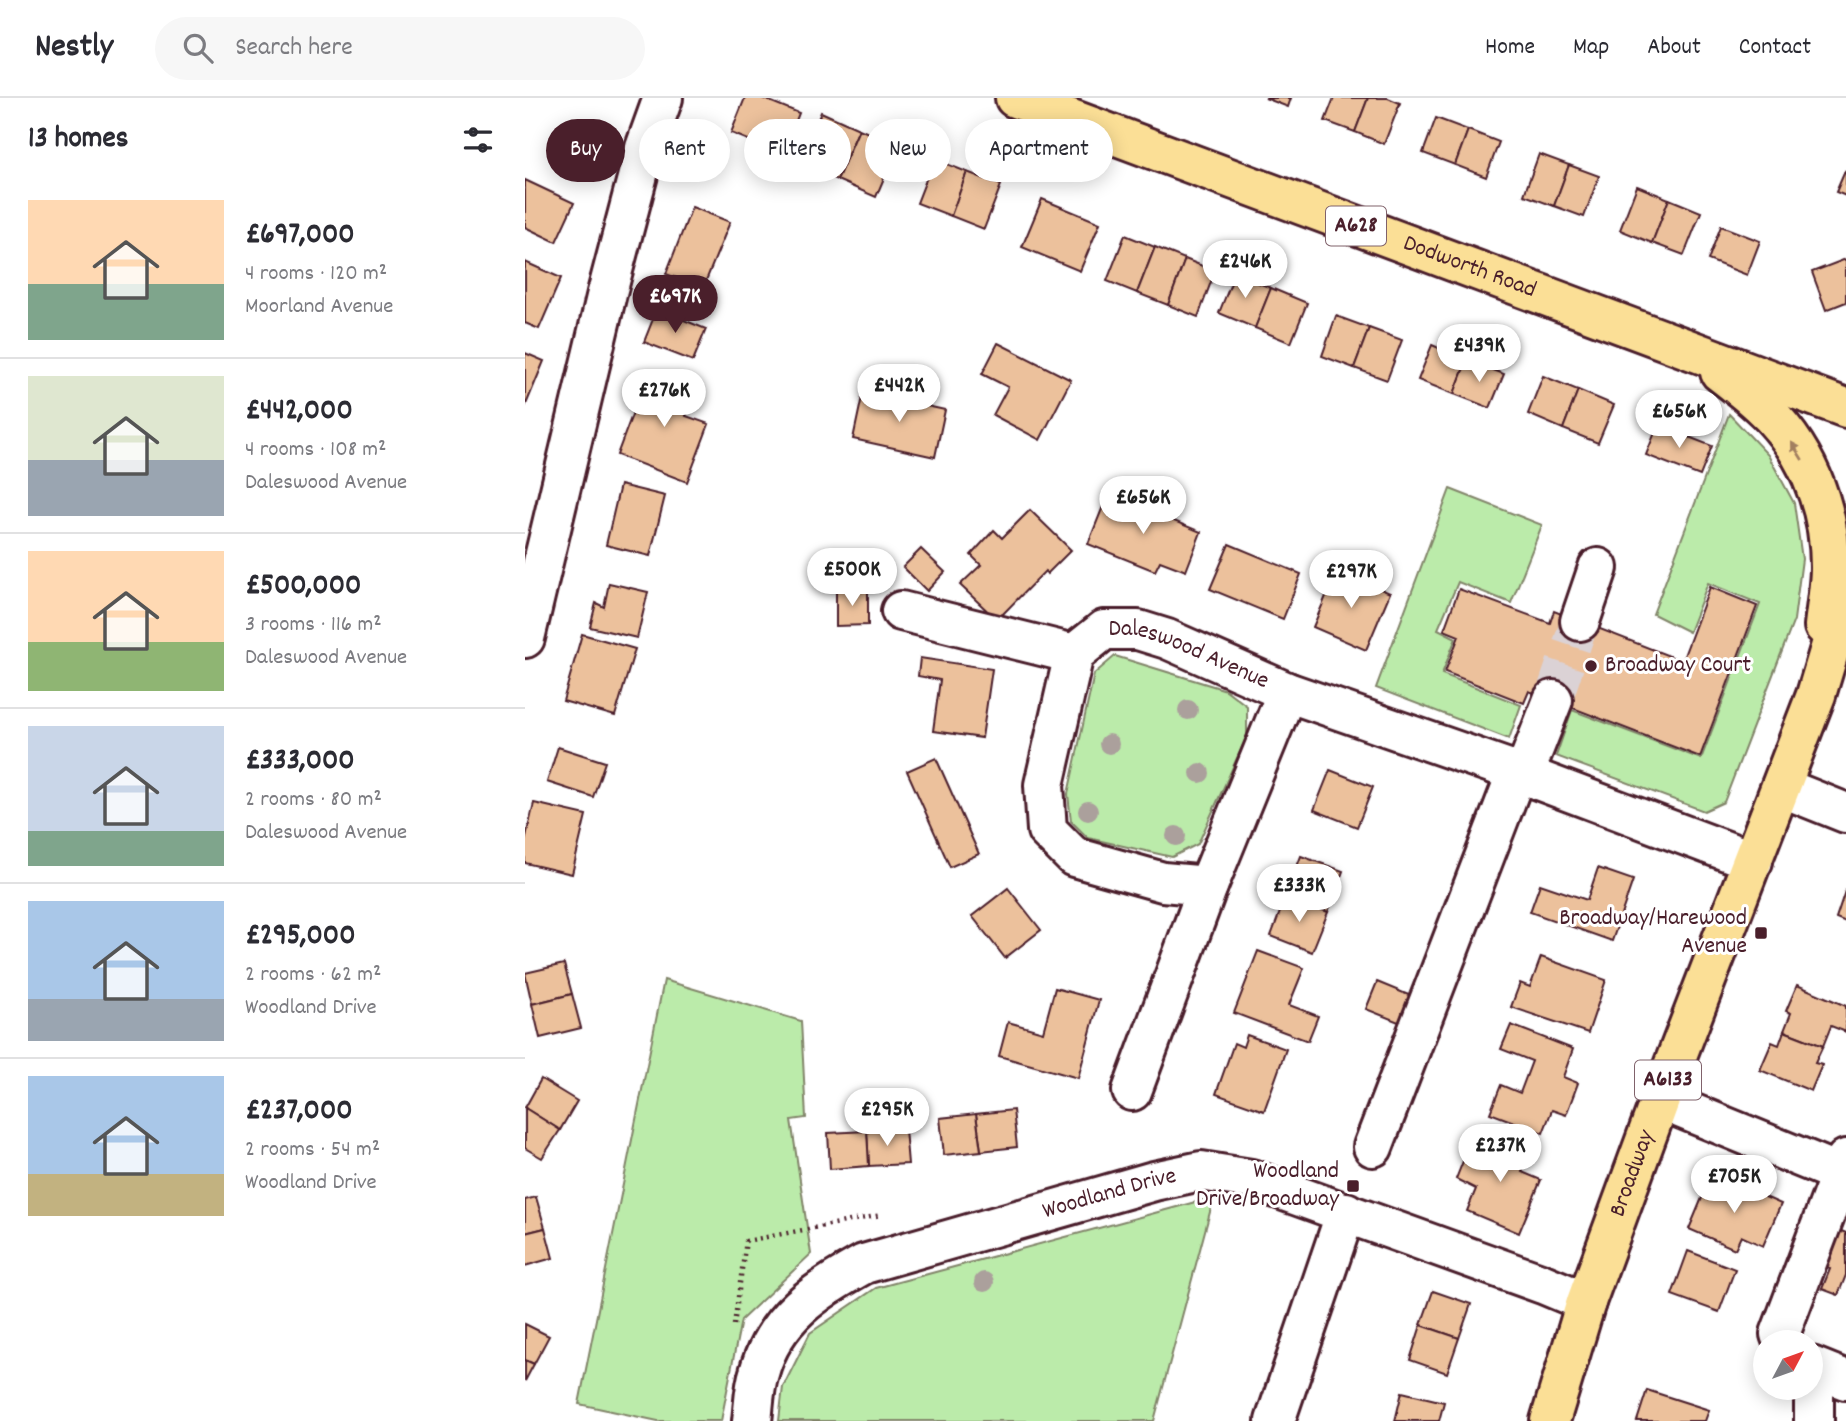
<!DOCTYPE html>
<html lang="en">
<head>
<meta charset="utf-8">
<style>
	body { margin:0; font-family:Dekko,sans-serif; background:#f7f7f7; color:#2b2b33; height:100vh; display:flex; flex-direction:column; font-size:26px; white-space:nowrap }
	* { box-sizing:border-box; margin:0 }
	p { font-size:23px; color:#7c7c81 }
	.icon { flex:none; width:38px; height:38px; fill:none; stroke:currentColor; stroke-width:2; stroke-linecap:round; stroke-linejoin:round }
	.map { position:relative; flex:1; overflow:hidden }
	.drawer { display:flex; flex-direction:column; background:#fff; width:525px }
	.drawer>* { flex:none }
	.banner { position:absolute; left:21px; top:21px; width:665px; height:63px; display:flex; gap:14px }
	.needle { width:46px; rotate:49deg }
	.controls { position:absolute; left:1228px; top:1232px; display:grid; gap:14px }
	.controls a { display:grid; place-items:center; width:70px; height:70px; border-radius:50%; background:#fff; box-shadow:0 4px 18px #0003; font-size:35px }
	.price { position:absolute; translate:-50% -60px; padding:0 16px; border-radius:24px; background:#fff; color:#222; font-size:23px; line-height:46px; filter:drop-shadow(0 2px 4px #0008) }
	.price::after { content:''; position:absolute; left:50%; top:42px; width:21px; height:16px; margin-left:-10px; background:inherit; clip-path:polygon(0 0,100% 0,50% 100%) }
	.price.active { background:#4a1f2b; color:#fff }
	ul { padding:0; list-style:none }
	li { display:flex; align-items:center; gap:21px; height:175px; padding:0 28px }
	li+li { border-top:2px solid #e1e1e2 }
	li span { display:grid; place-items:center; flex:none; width:196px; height:140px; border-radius:0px; color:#555 }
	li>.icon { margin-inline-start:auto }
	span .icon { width:84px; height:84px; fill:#fffc; stroke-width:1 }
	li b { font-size:30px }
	h2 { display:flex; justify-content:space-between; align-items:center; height:84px; padding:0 28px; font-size:30px }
	.tag { padding:0 24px; border-radius:32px; background:#fff; box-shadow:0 4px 18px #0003; font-size:24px; line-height:63px }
	.tag.active { background:#4a1f2b; color:#fff }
	header { display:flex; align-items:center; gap:42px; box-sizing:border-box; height:98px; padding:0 35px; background:#fff; border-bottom:2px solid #e1e1e2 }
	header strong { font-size:33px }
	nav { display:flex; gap:38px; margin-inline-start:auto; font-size:24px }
	.search { width:490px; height:63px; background:#f7f7f7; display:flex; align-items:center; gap:18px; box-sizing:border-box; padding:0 24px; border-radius:38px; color:#7c7c81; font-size:26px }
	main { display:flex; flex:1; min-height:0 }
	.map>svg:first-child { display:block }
	.green { fill:#bbebaa; stroke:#82856a; stroke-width:2 }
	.building { fill:#ecc19c; stroke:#4a1f2b; stroke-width:2 }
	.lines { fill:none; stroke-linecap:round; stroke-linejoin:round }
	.minor-tunnel { stroke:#dbd2d5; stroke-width:38; stroke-dasharray:38 19; stroke-linecap:butt }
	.minor-casing { stroke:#4a1f2b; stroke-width:44 }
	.highway-casing { stroke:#4a1f2b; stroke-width:44 }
	.path { stroke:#4a1f2b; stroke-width:4.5; stroke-dasharray:2 5; stroke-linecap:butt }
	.minor { stroke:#fff; stroke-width:38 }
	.highway { stroke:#fbdf96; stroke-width:38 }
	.tree { fill:#aba09c }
	.oneway { fill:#a27f60 }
	.poi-dot { fill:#4a1f2b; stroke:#fff; stroke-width:2.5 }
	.labels { text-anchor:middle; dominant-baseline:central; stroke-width:6; stroke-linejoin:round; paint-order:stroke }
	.shield { fill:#fff; stroke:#80626b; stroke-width:2 }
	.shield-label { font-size:23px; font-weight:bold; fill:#4a1f2b }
	.street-label { font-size:24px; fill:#4a1f2b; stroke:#fff }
	.poi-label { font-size:24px; fill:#4a1f2b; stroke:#fff; text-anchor:end }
</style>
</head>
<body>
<header>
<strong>Nestly</strong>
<div class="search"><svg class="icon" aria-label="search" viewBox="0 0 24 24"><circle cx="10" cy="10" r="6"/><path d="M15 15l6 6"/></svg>Search here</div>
<nav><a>Home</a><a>Map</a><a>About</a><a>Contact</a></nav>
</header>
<main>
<section class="drawer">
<h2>13 homes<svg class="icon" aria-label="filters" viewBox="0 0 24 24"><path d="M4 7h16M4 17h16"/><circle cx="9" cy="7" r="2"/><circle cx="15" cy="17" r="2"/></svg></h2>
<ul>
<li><span style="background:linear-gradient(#ffd9b3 60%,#7fa58c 0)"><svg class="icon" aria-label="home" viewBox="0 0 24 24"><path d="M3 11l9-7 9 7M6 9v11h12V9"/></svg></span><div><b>£697,000</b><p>4 rooms · 120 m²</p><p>Moorland Avenue</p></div></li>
<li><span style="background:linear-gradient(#dfe7d0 60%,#9aa5b1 0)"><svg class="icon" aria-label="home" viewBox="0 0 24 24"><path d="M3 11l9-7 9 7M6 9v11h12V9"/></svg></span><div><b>£442,000</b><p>4 rooms · 108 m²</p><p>Daleswood Avenue</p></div></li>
<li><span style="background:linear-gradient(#ffd9b3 65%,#8fb573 0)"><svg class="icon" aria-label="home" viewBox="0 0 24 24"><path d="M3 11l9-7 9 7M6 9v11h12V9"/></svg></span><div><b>£500,000</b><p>3 rooms · 116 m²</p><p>Daleswood Avenue</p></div></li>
<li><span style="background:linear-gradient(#c9d6e8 75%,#7fa58c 0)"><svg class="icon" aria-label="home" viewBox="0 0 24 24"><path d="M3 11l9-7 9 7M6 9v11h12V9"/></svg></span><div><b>£333,000</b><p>2 rooms · 80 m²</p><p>Daleswood Avenue</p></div></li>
<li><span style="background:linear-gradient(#a9c7e8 70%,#9aa5b1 0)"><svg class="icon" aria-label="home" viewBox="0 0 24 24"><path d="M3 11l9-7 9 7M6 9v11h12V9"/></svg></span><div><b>£295,000</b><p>2 rooms · 62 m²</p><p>Woodland Drive</p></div></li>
<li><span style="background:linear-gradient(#a9c7e8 70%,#c2b280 0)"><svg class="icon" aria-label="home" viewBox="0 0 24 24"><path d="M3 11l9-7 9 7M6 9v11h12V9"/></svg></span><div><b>£237,000</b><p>2 rooms · 54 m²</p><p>Woodland Drive</p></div></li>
</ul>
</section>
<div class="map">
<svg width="1321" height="1323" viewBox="0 0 1321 1323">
	<rect width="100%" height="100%" fill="#fff"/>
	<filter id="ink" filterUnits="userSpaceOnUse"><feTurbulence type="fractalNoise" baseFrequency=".0143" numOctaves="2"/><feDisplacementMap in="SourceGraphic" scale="14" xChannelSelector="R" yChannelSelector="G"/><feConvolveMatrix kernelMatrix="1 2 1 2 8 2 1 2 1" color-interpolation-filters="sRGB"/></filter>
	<g filter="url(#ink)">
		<!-- green -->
		<g class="green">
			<polygon points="1204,316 1243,357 1269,405 1277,461 1269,522 1199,704 1179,713 1031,658 1047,612 1176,661 1235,506 1183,485 1164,534 1128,516"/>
			<polygon points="925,391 1017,427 986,505 933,484 913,531 931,540 917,576 996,607 984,641 851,590"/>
			<polygon points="590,558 701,592 722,608 722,638 673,746 647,759 563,740 546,723 543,696 569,576"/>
			<polygon points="139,882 276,923 281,1020 266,1022 286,1156 216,1222 196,1323 133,1323 54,1306"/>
			<polygon points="689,1099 629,1323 254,1323 258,1289 285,1235 351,1190"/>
		</g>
		<!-- building -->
		<g class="building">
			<polygon points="220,0 237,0 274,15 258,56 206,35"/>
			<polygon points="740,0 766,0 763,9"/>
			<polygon points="809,0 843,0 830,34 800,23"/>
			<polygon points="843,0 863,0 875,5 859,46 830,34"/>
			<polygon points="296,14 334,31 312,82 274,66"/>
			<polygon points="911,20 943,32 930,67 898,55"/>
			<polygon points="334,31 373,47 351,99 312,82"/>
			<polygon points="943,32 974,44 961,79 930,67"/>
			<polygon points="1014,56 1044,67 1029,108 999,97"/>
			<polygon points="409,61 442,74 426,118 392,105"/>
			<polygon points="1044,67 1074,78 1059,119 1029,108"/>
			<polygon points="1320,73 1321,74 1321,98 1311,94"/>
			<polygon points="442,74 476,87 459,131 426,118"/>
			<polygon points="0,82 49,105 31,144 0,129"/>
			<polygon points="1112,88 1144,101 1127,145 1095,132"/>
			<polygon points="517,101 575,125 555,173 497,149"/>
			<polygon points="1144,101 1176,114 1159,157 1127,145"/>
			<polygon points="167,109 205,124 178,190 141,176"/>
			<polygon points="1196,128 1235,143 1222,177 1183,162"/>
			<polygon points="600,137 630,149 612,195 582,183"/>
			<polygon points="630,149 660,161 643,207 612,195"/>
			<polygon points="660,161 690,173 673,219 643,207"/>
			<polygon points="1321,161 1321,204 1301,212 1287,174"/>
			<polygon points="0,164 36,180 14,231 0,225"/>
			<polygon points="710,175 746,190 730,230 694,215"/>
			<polygon points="746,190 782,205 766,245 730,230"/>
			<polygon points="132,211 181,231 168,263 119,244"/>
			<polygon points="811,218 844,230 829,270 797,258"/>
			<polygon points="844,230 877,242 862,282 829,270"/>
			<polygon points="473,245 546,282 515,342 468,317 483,289 457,276"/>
			<polygon points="907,247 942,262 929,296 893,282"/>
			<polygon points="0,255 19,263 0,309"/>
			<polygon points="942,262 979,276 965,310 929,296"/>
			<polygon points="123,274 171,293 161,318 184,326 162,384 92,357"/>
			<polygon points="1018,278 1053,292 1038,331 1003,316"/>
			<polygon points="1053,292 1089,307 1073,345 1038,331"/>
			<polygon points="338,294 420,312 410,359 328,341"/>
			<polygon points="1133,327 1187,348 1175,378 1121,357"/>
			<polygon points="95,387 140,398 125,458 81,447"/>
			<polygon points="583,396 676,434 661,473 635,463 630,473 563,446"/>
			<polygon points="505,412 546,452 522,476 520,473 472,522 435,487 456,467 446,457 469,432 477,440"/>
			<polygon points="704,446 776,476 758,521 685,491"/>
			<polygon points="396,451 420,474 402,493 378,469"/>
			<polygon points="812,472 865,495 841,552 788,529"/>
			<polygon points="84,485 123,494 112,540 65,529 71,505 79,509"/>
			<polygon points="1185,489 1232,508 1175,659 1004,593 999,605 920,574 934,538 919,532 934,491 1025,525 1029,513 1157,563"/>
			<polygon points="311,492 343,492 343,527 311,528"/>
			<polygon points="57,536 110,551 90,618 38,603"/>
			<polygon points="395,560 467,571 457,640 408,633 415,582 393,578"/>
			<polygon points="33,649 80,664 68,699 22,684"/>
			<polygon points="411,660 454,756 425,769 382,673"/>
			<polygon points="805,672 848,689 832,729 789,712"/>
			<polygon points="9,705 61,717 47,776 0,765 0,743"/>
			<polygon points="776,758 818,773 803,814 761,798"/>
			<polygon points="1073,770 1108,782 1087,843 1005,814 1015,786 1062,802"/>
			<polygon points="483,790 516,832 480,860 447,818"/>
			<polygon points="1321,790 1321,824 1311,820"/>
			<polygon points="761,798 803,814 787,854 746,838"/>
			<polygon points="733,853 779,870 764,907 793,918 783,943 709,915"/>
			<polygon points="1016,859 1081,882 1063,935 986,909 995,885 1005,889"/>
			<polygon points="39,866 47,896 7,906 0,875"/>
			<polygon points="852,884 891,900 881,927 841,911"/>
			<polygon points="1272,887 1321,908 1321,934 1306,928 1298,948 1259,933 1266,915 1261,913"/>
			<polygon points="530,890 574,902 553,980 474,958 483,924 518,934"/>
			<polygon points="47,896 56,930 15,940 7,906"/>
			<polygon points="986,927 1048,951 1038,979 1053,985 1041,1017 1027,1012 1018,1035 965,1015 976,987 995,995 1007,963 976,951"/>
			<polygon points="1259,933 1298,948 1290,965 1297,967 1286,993 1235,972 1247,944 1254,947"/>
			<polygon points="722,937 761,951 739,1013 691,996 709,945 718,949"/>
			<polygon points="16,981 52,1003 35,1032 0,1010"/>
			<polygon points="0,1010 35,1032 17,1060 0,1050"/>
			<polygon points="488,1012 492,1049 456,1053 451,1016"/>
			<polygon points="451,1016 456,1053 419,1057 415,1020"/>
			<polygon points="380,1031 383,1066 344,1068 342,1033"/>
			<polygon points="342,1033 344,1068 305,1071 303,1035"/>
			<polygon points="971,1039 1006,1053 997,1074 1016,1082 994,1135 942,1113 951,1091 931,1081 942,1053 961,1062"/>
			<polygon points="1202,1082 1256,1106 1238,1148 1216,1138 1210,1151 1164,1131 1184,1083 1199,1089"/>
			<polygon points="11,1099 20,1130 0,1135 0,1102"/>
			<polygon points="20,1130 28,1160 0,1168 0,1135"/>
			<polygon points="1314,1132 1321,1135 1321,1177 1313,1197 1297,1191 1305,1171 1300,1169"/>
			<polygon points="1163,1153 1210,1171 1194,1214 1147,1197"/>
			<polygon points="908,1193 946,1206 934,1240 896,1227"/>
			<polygon points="0,1226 24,1238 9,1266 0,1262"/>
			<polygon points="896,1227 934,1240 922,1275 885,1262"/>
			<polygon points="0,1262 9,1266 0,1283"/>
			<polygon points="1122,1292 1184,1312 1180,1323 1112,1323"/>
			<polygon points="877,1294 919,1304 914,1323 870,1323"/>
		</g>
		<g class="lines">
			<!-- minor-tunnel -->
			<polyline class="minor-tunnel" points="1028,602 1055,523"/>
			<!-- minor casing -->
			<g class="minor-casing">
				<g id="minor">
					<polyline points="376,513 549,556"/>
					<polyline points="1055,523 1073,470"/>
					<polyline points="0,540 82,195 120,50 138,0"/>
					<polyline points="999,676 1028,602"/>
					<polyline points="1256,689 1321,715"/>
					<path id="s1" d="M683,788L638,784L549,759L522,732L519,687L549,556L579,532H613L642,541L762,594L992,674L1228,763"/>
					<polyline points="607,993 683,788 762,594"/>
					<polyline points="1135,1002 1321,1078"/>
					<polyline points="848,1049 992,674"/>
					<polyline points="1258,1244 1255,1236 1321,1061"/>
					<polyline points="1286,1268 1321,1282"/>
					<polyline points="1286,1287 1289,1290 1289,1323"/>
					<path id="s2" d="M227,1323C229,1307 229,1290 234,1275C249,1219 292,1192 339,1166L629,1083L676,1073L726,1081L1018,1186L1061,1204"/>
					<polyline points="750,1323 821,1114"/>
				</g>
			</g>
			<!-- highway casing -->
			<g class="highway-casing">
				<g id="highway">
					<path id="s3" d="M490,0L1321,310"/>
					<path d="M1195,274C1208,284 1221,294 1233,305C1280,346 1305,407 1305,469C1305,488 1301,509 1299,528"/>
					<path id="s4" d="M1025,1323L1061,1204L1135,1002L1291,597L1321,497"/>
				</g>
			</g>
			<!-- path -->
			<polyline class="path" points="209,1227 221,1143 356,1117"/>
			<!-- minor -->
			<use href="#minor" class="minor"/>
			<!-- highway -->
			<use href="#highway" class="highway"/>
		</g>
		<!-- trees -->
		<g class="tree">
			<circle cx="663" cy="612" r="10"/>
			<circle cx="584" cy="646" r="10"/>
			<circle cx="675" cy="675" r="10"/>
			<circle cx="563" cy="713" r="10"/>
			<circle cx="651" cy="738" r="10"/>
			<circle cx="459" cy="1184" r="10"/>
		</g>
		<!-- one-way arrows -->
		<defs><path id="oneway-solid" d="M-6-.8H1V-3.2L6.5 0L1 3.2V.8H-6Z" transform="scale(1.75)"/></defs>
		<use class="oneway" href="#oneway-solid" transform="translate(1272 353) rotate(-122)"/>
	</g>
	<!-- markers -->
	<g class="poi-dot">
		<circle cx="1066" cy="568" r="7"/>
		<rect x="1229" y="828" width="14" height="14" rx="3.5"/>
		<rect x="821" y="1081" width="14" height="14" rx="3.5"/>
	</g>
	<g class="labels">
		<!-- shield labels -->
		<g class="shield">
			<rect x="801" y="108.5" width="60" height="39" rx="5"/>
			<rect x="1110" y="962.5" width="66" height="39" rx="5"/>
		</g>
		<g class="shield-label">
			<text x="831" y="128">A628</text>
			<text x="1143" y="982">A6133</text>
		</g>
		<!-- street labels -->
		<g class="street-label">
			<text stroke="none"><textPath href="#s3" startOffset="485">Dodworth Road</textPath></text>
			<text stroke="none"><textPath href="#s1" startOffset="483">Daleswood Avenue</textPath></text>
			<text stroke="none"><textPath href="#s4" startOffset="261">Broadway</textPath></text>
			<text stroke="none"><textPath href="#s2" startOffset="460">Woodland Drive</textPath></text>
		</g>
		<!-- poi labels -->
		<g class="poi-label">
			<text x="1080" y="568" text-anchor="start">Broadway Court</text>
			<text x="1222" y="821">Broadway/Harewood<tspan x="1222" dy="28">Avenue</tspan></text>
			<text x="814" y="1074">Woodland<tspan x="814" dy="28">Drive/Broadway</tspan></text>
		</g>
	</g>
</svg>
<div class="controls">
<a><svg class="needle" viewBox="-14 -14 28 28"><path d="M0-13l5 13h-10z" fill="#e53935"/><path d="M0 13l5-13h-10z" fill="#7c7c81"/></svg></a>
</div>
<b class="price" style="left:720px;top:202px">£246K</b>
<b class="price active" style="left:150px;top:237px">£697K</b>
<b class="price" style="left:954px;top:286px">£439K</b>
<b class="price" style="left:374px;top:326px">£442K</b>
<b class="price" style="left:139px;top:331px">£276K</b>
<b class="price" style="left:1154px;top:352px">£656K</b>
<b class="price" style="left:618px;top:438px">£656K</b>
<b class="price" style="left:327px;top:510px">£500K</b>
<b class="price" style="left:826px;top:512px">£297K</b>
<b class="price" style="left:774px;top:826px">£333K</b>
<b class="price" style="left:362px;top:1050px">£295K</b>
<b class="price" style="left:975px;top:1086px">£237K</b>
<b class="price" style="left:1209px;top:1117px">£705K</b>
<div class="banner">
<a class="tag active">Buy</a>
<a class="tag">Rent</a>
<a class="tag">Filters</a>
<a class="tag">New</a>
<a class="tag">Apartment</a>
</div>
</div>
</main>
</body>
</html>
